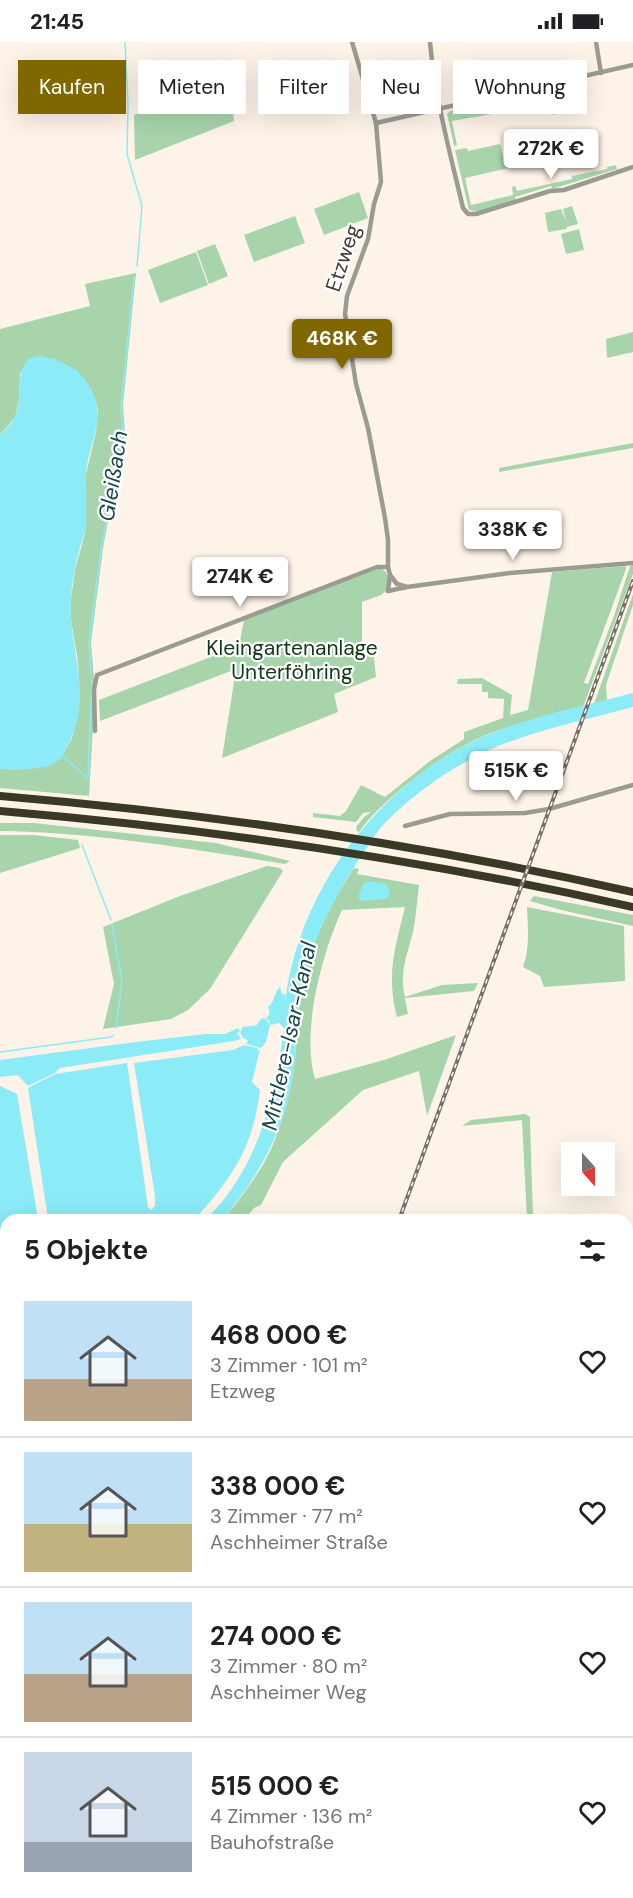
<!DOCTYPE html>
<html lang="de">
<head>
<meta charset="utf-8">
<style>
	body { margin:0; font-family:"DM Sans",sans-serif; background:#f2f2f2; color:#202124; height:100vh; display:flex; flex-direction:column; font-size:22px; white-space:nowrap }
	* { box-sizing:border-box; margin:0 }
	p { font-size:20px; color:#757577 }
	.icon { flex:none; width:33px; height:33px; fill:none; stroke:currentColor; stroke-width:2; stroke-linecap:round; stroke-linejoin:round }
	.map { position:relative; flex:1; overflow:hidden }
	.drawer { position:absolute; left:0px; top:1172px; width:633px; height:686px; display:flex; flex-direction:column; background:#fff; border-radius:18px 18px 0 0; box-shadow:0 6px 24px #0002 }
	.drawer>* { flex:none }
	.hud { position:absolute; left:18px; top:18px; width:597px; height:54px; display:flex; gap:12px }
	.needle { width:39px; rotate:159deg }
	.fabs { position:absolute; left:561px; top:1100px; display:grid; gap:12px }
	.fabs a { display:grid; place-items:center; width:54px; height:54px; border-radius:0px; background:#fff; box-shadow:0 6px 24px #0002; font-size:30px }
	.price { position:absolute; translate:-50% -51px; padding:0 14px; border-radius:6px; background:#fff; color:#222; font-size:20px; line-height:39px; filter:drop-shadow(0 2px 3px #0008) }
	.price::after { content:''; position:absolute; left:50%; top:36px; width:18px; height:14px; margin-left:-9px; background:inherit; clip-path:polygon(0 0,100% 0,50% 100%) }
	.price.on { background:#816700; color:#fff }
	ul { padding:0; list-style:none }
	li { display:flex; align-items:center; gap:18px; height:150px; padding:0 24px }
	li+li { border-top:2px solid #e0e0e0 }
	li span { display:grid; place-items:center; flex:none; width:168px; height:120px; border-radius:0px; color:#555 }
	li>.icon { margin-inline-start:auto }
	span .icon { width:72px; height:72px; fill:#fffc; stroke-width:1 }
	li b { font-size:26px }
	h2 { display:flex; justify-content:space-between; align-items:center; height:72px; padding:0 24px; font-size:26px }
	.pill { padding:0 21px; border-radius:0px; background:#fff; box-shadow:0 6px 24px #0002; font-size:21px; line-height:54px }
	.pill.on { background:#816700; color:#fff }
	.status { display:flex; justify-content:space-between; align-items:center; height:42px; padding:0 30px; background:#fff; direction:ltr }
	.status svg { height:16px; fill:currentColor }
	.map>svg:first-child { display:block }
	.green { fill:#a7d4ab }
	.water { fill:#8bebf6 }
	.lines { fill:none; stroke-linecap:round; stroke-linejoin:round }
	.stream { stroke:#8bebf6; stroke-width:1.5 }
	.street { stroke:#9a9b91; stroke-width:4.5 }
	.highway { stroke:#393926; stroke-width:8 }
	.rail-casing { stroke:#797169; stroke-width:4 }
	.rail { stroke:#fff; stroke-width:1.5; stroke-dasharray:4.5; stroke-linecap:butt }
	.labels { text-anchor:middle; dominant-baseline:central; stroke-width:4.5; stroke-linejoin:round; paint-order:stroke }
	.street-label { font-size:21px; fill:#413a33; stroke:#fff }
	.park-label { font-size:21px; fill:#0f3817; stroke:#fff }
	.water-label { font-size:22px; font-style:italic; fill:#1a474b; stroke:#fff }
</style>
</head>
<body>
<div class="status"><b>21:45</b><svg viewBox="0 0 49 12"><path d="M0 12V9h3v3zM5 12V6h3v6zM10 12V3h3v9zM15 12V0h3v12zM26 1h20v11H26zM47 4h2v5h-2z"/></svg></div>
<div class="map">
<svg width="633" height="1856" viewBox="0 0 633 1856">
	<rect width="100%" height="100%" fill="#fef3e8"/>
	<!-- green -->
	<g class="green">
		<polygon points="230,35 234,79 135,118 134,73"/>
		<polygon points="584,38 586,42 552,50 556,72 553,73 550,58 546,59 544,52 508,60 509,69 452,79 457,103 454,104 447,72 450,69"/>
		<polygon points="500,102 505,123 508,122 508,126 465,136 471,163 513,153 512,145 515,144 517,149 572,137 572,134 607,127 607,125 616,123 617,127 552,147 551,144 515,155 516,159 481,170 469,168 455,108 467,106 468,109"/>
		<polygon points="359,150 368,176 324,193 314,167"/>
		<polygon points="572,164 578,182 567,185 566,187 548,190 545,171 561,167 566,179 563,167"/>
		<polygon points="295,174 305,201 254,220 244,193"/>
		<polygon points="579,187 584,208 566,212 561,192"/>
		<polygon points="215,202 228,234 209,242 197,209"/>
		<polygon points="196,210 208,243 160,261 148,228"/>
		<polygon points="136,231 123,363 125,392 103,506 91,600 95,650 89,754 0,746 0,727 23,727 48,724 61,716 72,696 78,673 80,657 78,620 71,578 71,557 75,528 86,487 86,432 96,390 98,367 95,356 77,329 54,317 35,315 20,331 19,358 15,375 0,393 0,287 90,264 85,242"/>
		<polygon points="633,290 633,310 607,316 606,297"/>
		<polygon points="633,401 633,406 499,430 499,426"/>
		<path d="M633,523V532L583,665C550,673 517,681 486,693C455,706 427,726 401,747C387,759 370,774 359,790L357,789L356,785L364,775L371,770L363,771L356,780L313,775V771L340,774L346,769L361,743L385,755L430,719L464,697V690L503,676L504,657L488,656V650H482V642H457L458,637L482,636L512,653L510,673L528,668L552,530L626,524V527L584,641L588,642L614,574L630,524Z"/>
		<polygon points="380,526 386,530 389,538 388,547 381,553 362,560 362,605 373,607 376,635 334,652 338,670 222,716 236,627 100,679 99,658 239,604 244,578"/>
		<polygon points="633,552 633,563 606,643 607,658 594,662"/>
		<path d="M0,781H34L216,801L290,819L285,822C191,807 95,790 0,789Z"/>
		<polygon points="0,793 34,793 78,798 80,806 0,831"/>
		<polygon points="267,824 280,826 283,829 210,947 188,968 171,977 103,987 114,942 103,885 180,854"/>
		<path d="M354,826L359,827L357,832L419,843C417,859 416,875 413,890C407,914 399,930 405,955L442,943L478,941L474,949L405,956L408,972L397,975C386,932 395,906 405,865L342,868C322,911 301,990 315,1037L384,1018L456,993L427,1074L419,1029L363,1048L283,1120L261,1163L254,1166L245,1177L223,1178C244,1152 266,1124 277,1092C285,1071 291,1048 294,1026C297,1001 297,976 301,952C308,906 329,864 354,826Z"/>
		<polygon points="534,854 633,873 633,884 561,868 530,859"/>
		<path d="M527,865L624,884L625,939L544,945L540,934L523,925C530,906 528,886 527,865Z"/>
		<polygon points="525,1072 530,1075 530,1080 533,1177 527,1177 522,1078 462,1084 471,1078"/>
		<polygon points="6,1278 6,1375 0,1357 0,1279"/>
		<polygon points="6,1548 6,1780 0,1784 0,1551"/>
		<polygon points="6,1785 6,1851 16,1851 7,1856 0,1856 0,1789"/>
		<polygon points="76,1851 232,1851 232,1856 79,1856"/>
		<polygon points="405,1851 481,1851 481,1856 407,1856"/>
	</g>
	<!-- water -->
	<g class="water">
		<path d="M41,314C66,319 86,330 95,356C103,379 91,400 87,423C84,444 88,465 86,486C85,493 85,489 83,495C77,515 72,537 71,557C68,607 94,652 69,701C66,706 64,713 60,717C47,729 20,728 3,727H0V393C5,388 12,381 15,374C24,355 13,330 30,316Z"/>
		<path d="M633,651V665C585,678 535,688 489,708C452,725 414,751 385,781C376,790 369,803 361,814C333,857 311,900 301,950C296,976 297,1002 294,1027C285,1088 261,1131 223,1177L205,1178C258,1127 275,1056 284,986L279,981L271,983L269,980L271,978L269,979L266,976L270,972L268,965C275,960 274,950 280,945L282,952H285V963C297,849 380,739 485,694C532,674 584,664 633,651Z"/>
		<polygon points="370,839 387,842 390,853 385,857 362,859 358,855 364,841"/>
		<polygon points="265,976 268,980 266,981 268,980 270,983 266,1000 261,1006 246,1002 248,998 243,996 240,990 243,985 257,983 261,977"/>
		<polygon points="238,986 240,989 237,991 241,997 234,999 60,1026 55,1031 28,1044 18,1033 0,1035 0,1018 136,1000 206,992 225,992"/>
		<path d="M244,1003L257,1006V1009L260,1007L252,1040L260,1048C253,1105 233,1135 195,1177H48L28,1046L55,1032L127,1021L148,1165L151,1168L155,1164V1154L134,1021L233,1008Z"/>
		<polygon points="0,1044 17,1052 38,1177 6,1178 6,1239 0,1240"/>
	</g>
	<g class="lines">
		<!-- stream -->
		<g class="stream">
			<polyline points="125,0 128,63 127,112 142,164 137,224"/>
			<polyline points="91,631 89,601 101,508 123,391 121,366 134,235"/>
			<polyline points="63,714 86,735"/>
			<polyline points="88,737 92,639"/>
			<polyline points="82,803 111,878"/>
			<polyline points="112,883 122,940 116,986"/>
			<polyline points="0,1010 111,995 114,993"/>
			<polyline points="0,1290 6,1289"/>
			<polyline points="0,1338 3,1348"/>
			<polyline points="427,1856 430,1851"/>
		</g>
		<!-- street -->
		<g class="street">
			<polyline points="352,0 376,81 381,140 374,162 368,197 347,254 345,272 356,342 368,386 385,476 388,498 388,525 390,533 388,549 407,545"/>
			<path d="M430,0C435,56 450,111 463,166L468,172H476L550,149L564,148L633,125"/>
			<polyline points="596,0 601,31"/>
			<polyline points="376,81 633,23"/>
			<polyline points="390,533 397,542 407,545 510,531 633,521"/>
			<polyline points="95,689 94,647 97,633 377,525 388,525"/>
			<polyline points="405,784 450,772 525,771 549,767 633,743"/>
			<polyline points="627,1739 633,1738"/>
			<polyline points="627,1771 633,1770"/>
			<polyline points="0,1786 6,1783"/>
			<polyline points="627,1806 633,1805"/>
			<polyline points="72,1851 76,1856"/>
			<polyline points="270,1851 270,1856"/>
			<polyline points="337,1851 339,1856"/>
			<polyline points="390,1851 390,1856"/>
			<polyline points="485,1851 486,1856"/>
			<polyline points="574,1851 574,1856"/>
			<polyline points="241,1853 254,1851"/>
			<polyline points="309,1856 310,1851"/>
		</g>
		<!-- highway -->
		<g class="highway">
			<path d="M0,754C213,772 425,803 633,850"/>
			<path d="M0,769C212,787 425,818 633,865"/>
		</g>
		<!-- rail casing -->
		<g class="rail-casing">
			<polyline id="rail" points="399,1178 633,539"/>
		</g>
		<!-- rail -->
		<use href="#rail" class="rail"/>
	</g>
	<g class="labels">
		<!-- street labels -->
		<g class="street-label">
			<text transform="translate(343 216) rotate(-72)">Etzweg</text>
		</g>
		<!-- park labels -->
		<g class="park-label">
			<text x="292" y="606">Kleingartenanlage<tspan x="292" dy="24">Unterföhring</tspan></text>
		</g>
		<!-- water labels -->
		<g class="water-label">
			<text transform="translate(113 434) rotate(-81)">Gleißach</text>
			<text transform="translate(289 994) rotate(-78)">Mittlere-Isar-Kanal</text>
		</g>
	</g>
</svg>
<div class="fabs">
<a><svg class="needle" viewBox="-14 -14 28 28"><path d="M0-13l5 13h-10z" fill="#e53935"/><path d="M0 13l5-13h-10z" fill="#757577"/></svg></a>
</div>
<b class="price" style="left:551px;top:138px">272K €</b>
<b class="price on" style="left:342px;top:328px">468K €</b>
<b class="price" style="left:513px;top:519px">338K €</b>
<b class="price" style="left:240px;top:566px">274K €</b>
<b class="price" style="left:516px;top:760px">515K €</b>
<div class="hud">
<a class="pill on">Kaufen</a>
<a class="pill">Mieten</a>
<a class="pill">Filter</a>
<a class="pill">Neu</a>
<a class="pill">Wohnung</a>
</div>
<section class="drawer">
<h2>5 Objekte<svg class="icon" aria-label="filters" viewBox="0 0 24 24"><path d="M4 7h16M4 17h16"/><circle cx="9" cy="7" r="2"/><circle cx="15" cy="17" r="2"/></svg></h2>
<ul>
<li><span style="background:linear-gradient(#bfe0f5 65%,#b9a48a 0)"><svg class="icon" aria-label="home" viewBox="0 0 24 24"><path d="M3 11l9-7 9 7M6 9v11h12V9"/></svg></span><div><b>468 000 €</b><p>3 Zimmer · 101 m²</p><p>Etzweg</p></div><svg class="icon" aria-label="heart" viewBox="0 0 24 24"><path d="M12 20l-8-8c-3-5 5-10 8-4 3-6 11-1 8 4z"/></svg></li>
<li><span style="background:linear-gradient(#bfe0f5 60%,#c2b280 0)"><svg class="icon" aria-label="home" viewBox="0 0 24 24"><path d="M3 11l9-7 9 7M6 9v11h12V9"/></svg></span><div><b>338 000 €</b><p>3 Zimmer · 77 m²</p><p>Aschheimer Straße</p></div><svg class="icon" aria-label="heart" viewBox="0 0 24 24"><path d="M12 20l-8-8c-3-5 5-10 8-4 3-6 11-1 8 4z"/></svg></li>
<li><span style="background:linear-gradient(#bfe0f5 60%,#b9a48a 0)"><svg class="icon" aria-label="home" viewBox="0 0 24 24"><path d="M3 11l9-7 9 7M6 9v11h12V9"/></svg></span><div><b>274 000 €</b><p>3 Zimmer · 80 m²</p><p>Aschheimer Weg</p></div><svg class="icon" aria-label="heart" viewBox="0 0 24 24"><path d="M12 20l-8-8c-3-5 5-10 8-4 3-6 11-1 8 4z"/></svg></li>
<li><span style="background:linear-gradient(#c9d6e8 75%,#9aa5b1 0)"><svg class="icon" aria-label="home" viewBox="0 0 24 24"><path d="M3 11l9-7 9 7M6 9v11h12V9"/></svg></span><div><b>515 000 €</b><p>4 Zimmer · 136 m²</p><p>Bauhofstraße</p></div><svg class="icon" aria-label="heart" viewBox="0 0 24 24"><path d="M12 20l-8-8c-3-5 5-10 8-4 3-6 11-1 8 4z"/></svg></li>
</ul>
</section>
</div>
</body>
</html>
